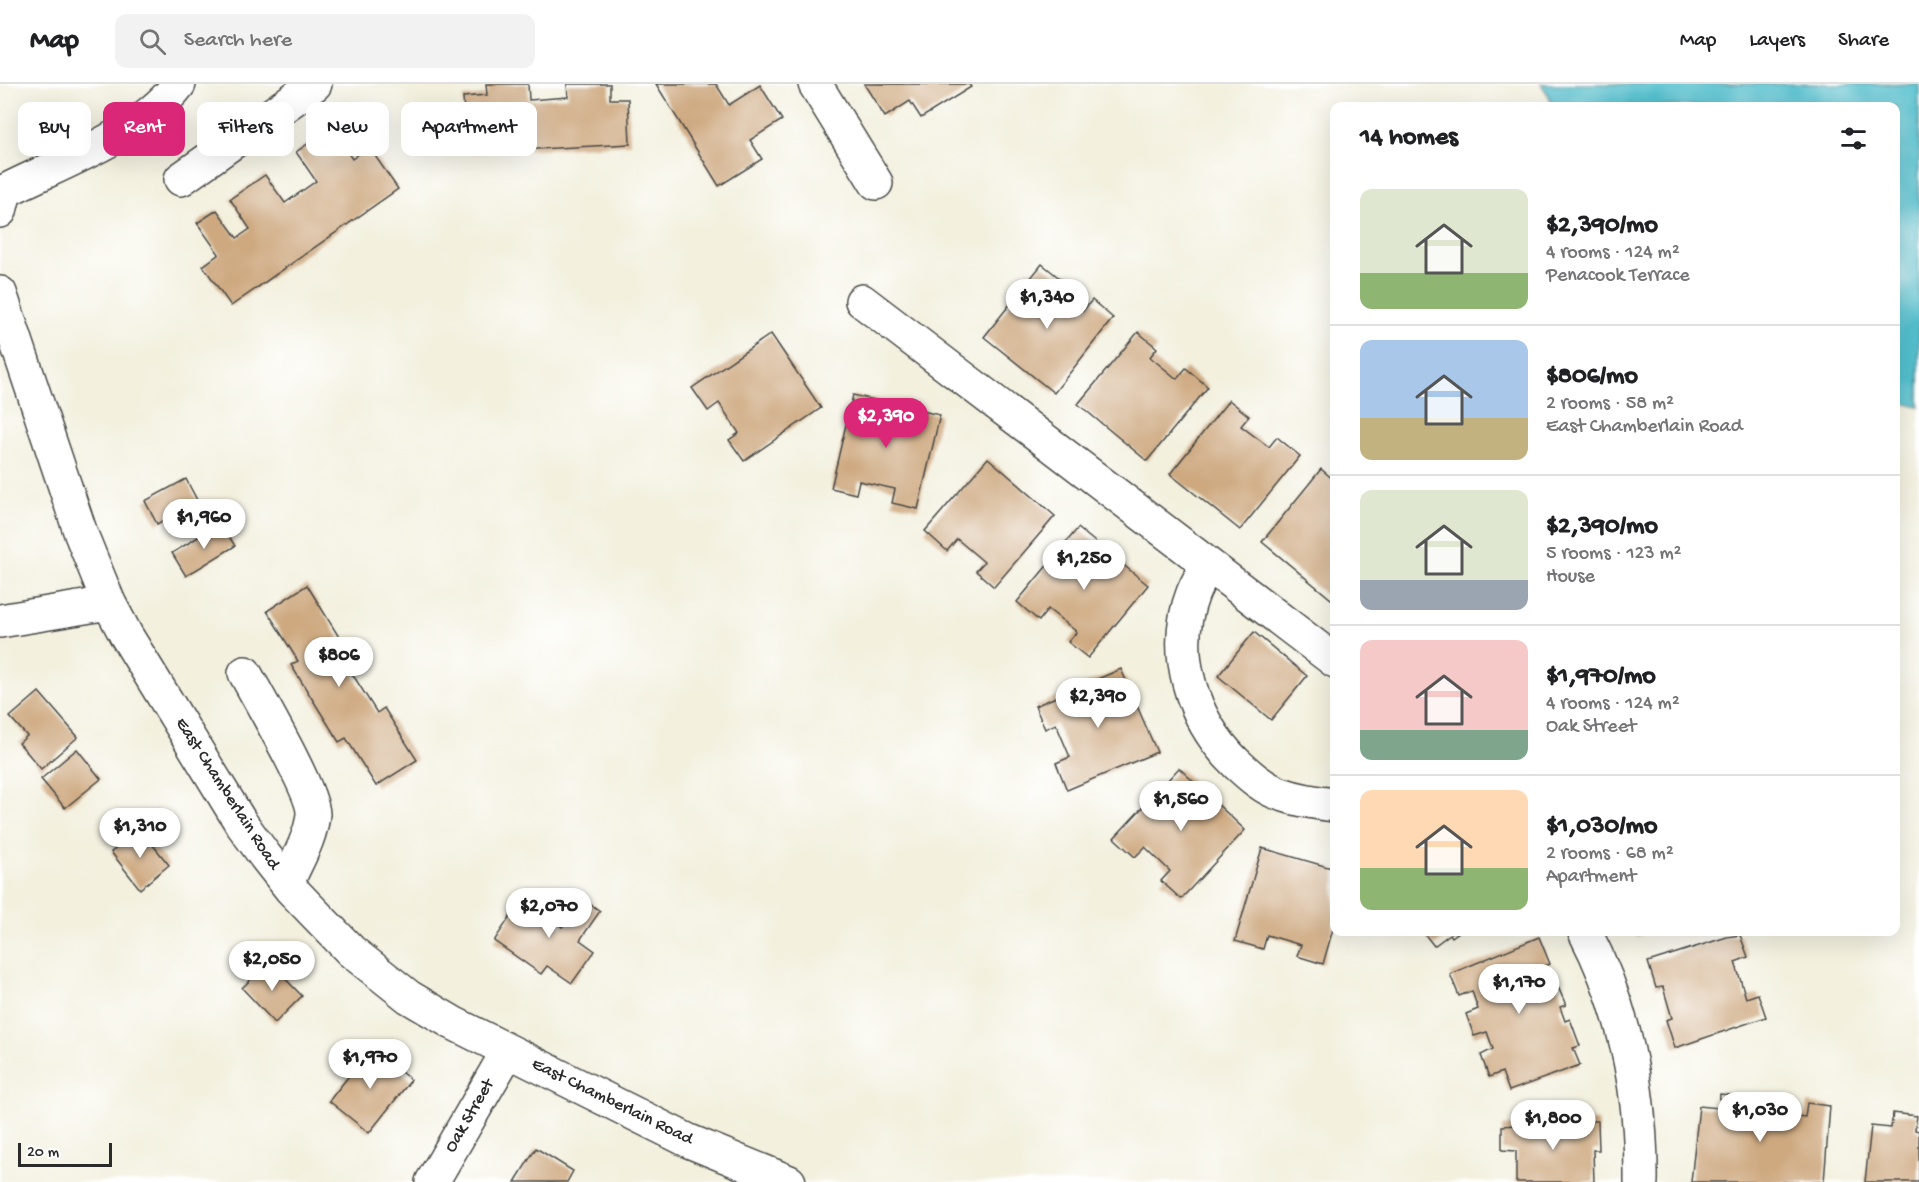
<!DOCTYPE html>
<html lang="en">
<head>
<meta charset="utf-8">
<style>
	body { margin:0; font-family:"Gochi Hand",sans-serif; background:#f2f2f2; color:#202124; height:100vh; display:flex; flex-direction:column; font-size:22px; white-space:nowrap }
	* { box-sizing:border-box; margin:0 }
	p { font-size:20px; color:#757577 }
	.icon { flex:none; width:33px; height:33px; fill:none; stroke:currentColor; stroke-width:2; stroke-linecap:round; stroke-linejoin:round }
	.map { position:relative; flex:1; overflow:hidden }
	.panel { position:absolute; left:1330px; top:18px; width:570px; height:834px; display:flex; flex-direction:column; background:#fff; border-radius:12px; box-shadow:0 6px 24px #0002 }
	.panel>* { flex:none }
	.top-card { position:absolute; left:18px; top:18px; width:570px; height:54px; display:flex; gap:12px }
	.scale { position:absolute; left:18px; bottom:15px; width:94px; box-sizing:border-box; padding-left:6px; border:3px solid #2b2b2b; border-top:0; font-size:16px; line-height:21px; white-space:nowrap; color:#2b2b2b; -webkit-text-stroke:4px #fff; paint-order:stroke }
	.price { position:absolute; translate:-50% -51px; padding:0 14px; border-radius:21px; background:#fff; color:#222; font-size:20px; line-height:39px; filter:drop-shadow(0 2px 3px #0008) }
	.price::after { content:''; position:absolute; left:50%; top:36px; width:18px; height:14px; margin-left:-9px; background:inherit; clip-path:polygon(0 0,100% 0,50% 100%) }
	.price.selected { background:#db2777; color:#fff }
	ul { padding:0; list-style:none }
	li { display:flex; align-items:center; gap:18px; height:150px; padding:0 30px }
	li+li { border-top:2px solid #e0e0e0 }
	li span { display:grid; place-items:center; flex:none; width:168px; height:120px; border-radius:12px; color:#555 }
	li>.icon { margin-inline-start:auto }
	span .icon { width:72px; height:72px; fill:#fffc; stroke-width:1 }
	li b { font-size:26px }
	h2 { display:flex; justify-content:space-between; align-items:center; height:72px; padding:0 30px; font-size:26px }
	.chip { padding:0 21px; border-radius:12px; background:#fff; box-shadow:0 6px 24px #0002; font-size:21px; line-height:54px }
	.chip.selected { background:#db2777; color:#fff }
	header { display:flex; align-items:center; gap:36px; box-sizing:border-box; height:84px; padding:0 30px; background:#fff; border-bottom:2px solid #e0e0e0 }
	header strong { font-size:28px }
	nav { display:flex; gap:33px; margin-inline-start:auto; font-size:21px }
	.search { width:420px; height:54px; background:#f2f2f2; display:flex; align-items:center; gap:15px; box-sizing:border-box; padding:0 21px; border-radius:12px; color:#757577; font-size:22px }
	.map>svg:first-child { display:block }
	.water { fill:#53bfcd; stroke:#3f757c; stroke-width:1.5 }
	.building { fill:#cea980 }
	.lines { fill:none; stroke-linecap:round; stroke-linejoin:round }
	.minor-casing { stroke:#494946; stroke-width:36 }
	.minor { stroke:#fff; stroke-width:33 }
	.labels { text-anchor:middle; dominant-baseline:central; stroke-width:4.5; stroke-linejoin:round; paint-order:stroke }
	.street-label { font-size:18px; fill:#2b2b2b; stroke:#fff }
</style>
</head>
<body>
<header>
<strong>Map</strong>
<div class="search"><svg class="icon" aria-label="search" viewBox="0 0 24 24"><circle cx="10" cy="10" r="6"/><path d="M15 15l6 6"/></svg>Search here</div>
<nav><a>Map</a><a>Layers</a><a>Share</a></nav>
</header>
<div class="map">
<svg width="1919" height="1098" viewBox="0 0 1919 1098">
	<rect width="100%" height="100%" fill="#fff"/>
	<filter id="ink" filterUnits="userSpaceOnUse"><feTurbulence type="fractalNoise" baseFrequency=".0167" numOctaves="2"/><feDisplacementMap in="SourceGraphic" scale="12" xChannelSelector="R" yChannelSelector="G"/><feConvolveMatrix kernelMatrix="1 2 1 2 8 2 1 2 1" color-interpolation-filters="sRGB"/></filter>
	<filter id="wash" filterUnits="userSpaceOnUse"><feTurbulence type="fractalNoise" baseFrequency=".008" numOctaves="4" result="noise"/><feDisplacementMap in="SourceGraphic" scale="24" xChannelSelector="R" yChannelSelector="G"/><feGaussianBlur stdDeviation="1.35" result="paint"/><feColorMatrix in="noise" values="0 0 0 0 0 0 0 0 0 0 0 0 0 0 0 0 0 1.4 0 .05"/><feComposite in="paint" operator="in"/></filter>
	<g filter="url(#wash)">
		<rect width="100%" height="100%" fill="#f3f0de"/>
		<!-- water -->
		<polygon class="water" points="1541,0 1919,0 1919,323 1896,317 1896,22 1552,22 1549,12"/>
		<g id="blocks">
			<!-- building -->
			<g class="building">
				<polygon points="486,0 528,0 529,16 568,13 567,0 610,0 610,15 628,15 630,60 467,69 463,13 487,11"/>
				<polygon points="656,0 716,0 729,21 760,1 782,36 750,56 762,75 719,102"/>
				<polygon points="864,0 969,0 971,3 921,34 910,17 885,33"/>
				<polygon points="331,44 352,75 369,63 398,105 231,222 203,182 219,170 197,139 217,126 237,154 250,145 230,115 265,91 285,119 316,97 296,68"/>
				<polygon points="1042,180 1062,196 1055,205 1083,227 1092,216 1113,234 1054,309 984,253"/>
				<polygon points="1138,248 1157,264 1150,273 1177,295 1186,284 1208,303 1147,377 1078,320"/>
				<polygon points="771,250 821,324 744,377 729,356 739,349 719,319 708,327 692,304"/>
				<polygon points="853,311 940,331 918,425 892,419 895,405 859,397 856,410 831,404"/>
				<polygon points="1229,316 1249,332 1241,342 1269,363 1277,353 1300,372 1240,446 1170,390"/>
				<polygon points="988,374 1055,432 994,503 976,487 984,478 957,455 947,467 925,447"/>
				<polygon points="1321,385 1335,397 1333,411 1335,413 1335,511 1331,515 1262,458"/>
				<polygon points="186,395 198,418 157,440 145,417"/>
				<polygon points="221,439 235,462 186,492 172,469"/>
				<polygon points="1078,444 1148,501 1088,574 1068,558 1077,548 1048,525 1039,537 1017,518"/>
				<polygon points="307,501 339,553 332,558 377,629 384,624 417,676 376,702 346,654 339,658 291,581 298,577 267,527"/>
				<polygon points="1254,548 1307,592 1271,636 1218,592"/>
				<polygon points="1121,585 1157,668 1067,706 1056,679 1070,673 1056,640 1045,645 1035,622"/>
				<polygon points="39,608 78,653 41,685 19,659 27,652 10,633"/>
				<polygon points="77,665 101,695 65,724 41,695"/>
				<polygon points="1179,684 1245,746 1181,815 1161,797 1170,787 1145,763 1135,773 1114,754"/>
				<polygon points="140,745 169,781 140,805 111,768"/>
				<polygon points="1262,764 1335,785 1335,838 1323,880 1297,872 1301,861 1267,851 1263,865 1235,857"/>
				<polygon points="582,814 600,827 580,856 595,867 572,899 547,882 541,890 494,857 522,815 562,843"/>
				<polygon points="1423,848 1459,848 1452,853 1450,850 1434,862"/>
				<polygon points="1634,848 1648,848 1637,853"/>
				<polygon points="1740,851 1748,873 1735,878 1746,914 1758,910 1766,933 1675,964 1666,936 1672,934 1663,903 1656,904 1648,878 1727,853"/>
				<polygon points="1539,853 1550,880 1544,882 1550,896 1554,894 1566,921 1560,923 1565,937 1570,935 1580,962 1573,964 1580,981 1509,1007 1502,988 1489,993 1481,971 1493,965 1487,948 1474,952 1466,930 1478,925 1472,907 1459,912 1450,890"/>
				<polygon points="269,878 302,912 275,939 242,904"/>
				<polygon points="371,964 411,996 369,1049 329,1017"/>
				<polygon points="1720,1010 1745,1013 1743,1026 1762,1029 1763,1015 1788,1017 1786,1031 1805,1033 1807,1019 1830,1022 1824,1098 1691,1098 1699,1022 1719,1024"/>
				<polygon points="1893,1029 1917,1032 1915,1046 1919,1047 1919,1098 1865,1098 1871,1042 1891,1044"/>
				<polygon points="1584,1037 1598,1037 1599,1066 1593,1066 1594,1098 1516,1098 1516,1067 1502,1066 1502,1042"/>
				<polygon points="536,1064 573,1087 567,1098 515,1098"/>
			</g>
		</g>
	</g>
	<g filter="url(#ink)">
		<use href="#blocks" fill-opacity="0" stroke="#494946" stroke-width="1.5"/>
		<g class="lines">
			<!-- minor casing -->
			<g class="minor-casing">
				<g id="minor">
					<polyline points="815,0 876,99"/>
					<polyline points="181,95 315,0"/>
					<path d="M0,127L5,107C62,78 139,52 179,0"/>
					<polyline points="0,209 81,450 109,519 126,551 241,739 265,772 291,805 351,867 409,913 453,939 689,1057 789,1098"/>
					<polyline points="862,217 1335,577"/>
					<path d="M1207,480C1203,490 1197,499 1193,509C1170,568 1192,636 1236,679C1248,690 1264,705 1281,710C1298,716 1317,719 1335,721"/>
					<polyline points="0,537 109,519"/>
					<path d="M245,589C258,613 314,709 313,730C311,754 296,778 287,799"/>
					<path d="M1585,848C1625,925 1642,1011 1641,1098"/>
					<polyline points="432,1098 508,967"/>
				</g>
			</g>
			<!-- minor -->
			<use href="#minor" class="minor"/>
		</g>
	</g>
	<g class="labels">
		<!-- street labels -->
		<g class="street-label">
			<text transform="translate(227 710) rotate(57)">East Chamberlain Road</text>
			<text transform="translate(612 1018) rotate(26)">East Chamberlain Road</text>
			<text transform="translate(470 1032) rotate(-60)">Oak Street</text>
		</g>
	</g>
</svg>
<div class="scale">20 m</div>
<b class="price" style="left:1047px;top:246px">$1,340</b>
<b class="price selected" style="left:886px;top:365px">$2,390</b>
<b class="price" style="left:204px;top:466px">$1,960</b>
<b class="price" style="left:1084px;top:507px">$1,250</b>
<b class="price" style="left:339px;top:604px">$806</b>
<b class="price" style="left:1098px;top:645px">$2,390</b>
<b class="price" style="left:1181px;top:748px">$1,560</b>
<b class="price" style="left:140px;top:775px">$1,310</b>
<b class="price" style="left:549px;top:855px">$2,070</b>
<b class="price" style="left:272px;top:908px">$2,050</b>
<b class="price" style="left:1519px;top:931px">$1,170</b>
<b class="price" style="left:370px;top:1006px">$1,970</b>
<b class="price" style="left:1760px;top:1059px">$1,030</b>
<b class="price" style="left:1553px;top:1067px">$1,800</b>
<div class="top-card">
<a class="chip">Buy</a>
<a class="chip selected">Rent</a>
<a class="chip">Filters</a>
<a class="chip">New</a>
<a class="chip">Apartment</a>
</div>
<section class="panel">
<h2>14 homes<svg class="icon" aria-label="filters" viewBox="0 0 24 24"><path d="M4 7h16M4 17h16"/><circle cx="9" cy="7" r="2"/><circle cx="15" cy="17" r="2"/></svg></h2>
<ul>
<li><span style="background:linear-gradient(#dfe7d0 70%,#8fb573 0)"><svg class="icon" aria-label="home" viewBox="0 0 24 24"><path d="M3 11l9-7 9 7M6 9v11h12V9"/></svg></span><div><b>$2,390/mo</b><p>4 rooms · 124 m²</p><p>Penacook Terrace</p></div></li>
<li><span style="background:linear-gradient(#a9c7e8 65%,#c2b280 0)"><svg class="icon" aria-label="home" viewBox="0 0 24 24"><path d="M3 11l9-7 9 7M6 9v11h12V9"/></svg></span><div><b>$806/mo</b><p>2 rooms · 58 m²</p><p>East Chamberlain Road</p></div></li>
<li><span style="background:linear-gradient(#dfe7d0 75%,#9aa5b1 0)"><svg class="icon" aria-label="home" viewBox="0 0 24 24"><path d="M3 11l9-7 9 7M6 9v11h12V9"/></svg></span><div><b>$2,390/mo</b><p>5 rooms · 123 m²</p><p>House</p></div></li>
<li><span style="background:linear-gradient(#f6c9c9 75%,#7fa58c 0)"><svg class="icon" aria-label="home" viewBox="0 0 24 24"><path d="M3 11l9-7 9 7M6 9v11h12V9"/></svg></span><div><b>$1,970/mo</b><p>4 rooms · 124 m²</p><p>Oak Street</p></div></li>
<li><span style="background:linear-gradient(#ffd9b3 65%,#8fb573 0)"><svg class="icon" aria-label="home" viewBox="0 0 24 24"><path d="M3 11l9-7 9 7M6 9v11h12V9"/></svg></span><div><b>$1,030/mo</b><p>2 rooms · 68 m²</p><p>Apartment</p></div></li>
</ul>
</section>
</div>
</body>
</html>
